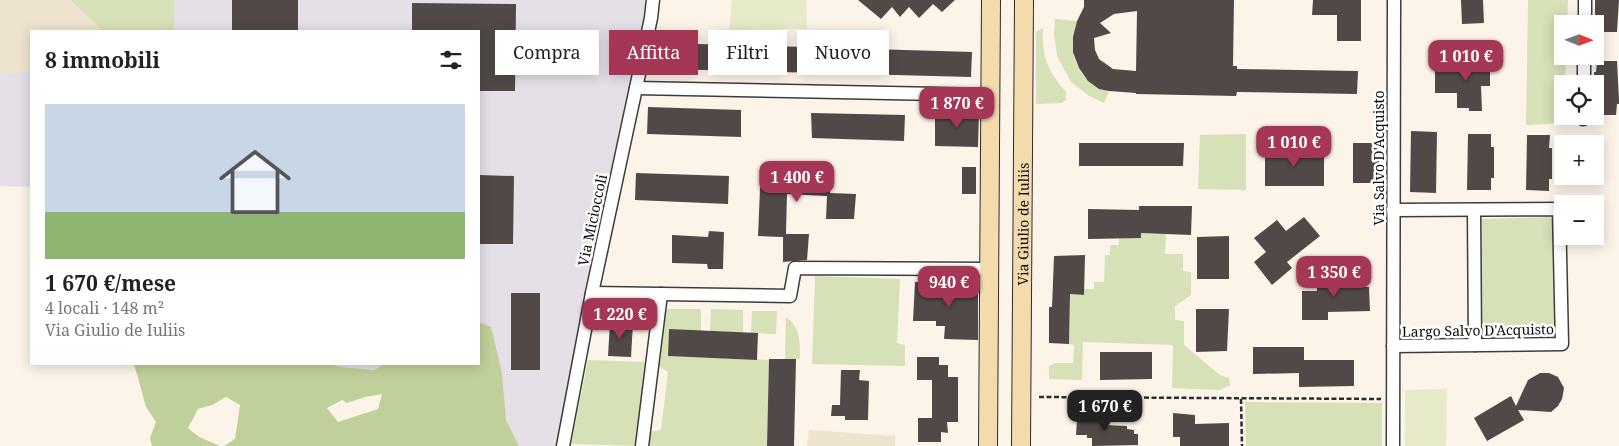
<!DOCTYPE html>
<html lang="it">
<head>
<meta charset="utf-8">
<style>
	body { margin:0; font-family:"Noto Serif",serif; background:#f2f2f2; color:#222; height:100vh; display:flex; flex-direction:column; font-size:19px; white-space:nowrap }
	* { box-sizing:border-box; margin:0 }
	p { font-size:16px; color:#767676 }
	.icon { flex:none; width:28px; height:28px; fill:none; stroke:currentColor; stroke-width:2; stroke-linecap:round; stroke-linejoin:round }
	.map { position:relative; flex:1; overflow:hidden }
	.details { position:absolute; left:30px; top:30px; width:450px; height:335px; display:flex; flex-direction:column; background:#fff; border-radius:0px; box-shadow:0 2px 12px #0003 }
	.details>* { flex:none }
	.banner { position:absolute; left:495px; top:30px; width:475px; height:45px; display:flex; gap:10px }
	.needle { width:32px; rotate:91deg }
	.tools { position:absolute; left:1554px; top:15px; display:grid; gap:10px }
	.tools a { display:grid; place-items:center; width:50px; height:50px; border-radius:0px; background:#fff; box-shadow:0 2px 12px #0003; font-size:25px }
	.price { position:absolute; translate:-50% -42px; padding:0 11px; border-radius:10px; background:#a63656; color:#fff; font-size:16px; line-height:32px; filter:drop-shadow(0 1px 2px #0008) }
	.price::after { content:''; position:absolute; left:50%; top:30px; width:15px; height:11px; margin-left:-8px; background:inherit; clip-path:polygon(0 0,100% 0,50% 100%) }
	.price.active { background:#222; color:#fff }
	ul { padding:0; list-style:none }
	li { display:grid; align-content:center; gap:10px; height:265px; padding:0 15px }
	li+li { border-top:1px solid #e0e0e0 }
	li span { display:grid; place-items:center; height:155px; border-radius:0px; color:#555 }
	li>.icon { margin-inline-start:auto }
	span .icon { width:90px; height:90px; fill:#fffc; stroke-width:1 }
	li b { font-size:21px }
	h2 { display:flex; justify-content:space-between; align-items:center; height:60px; padding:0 15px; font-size:21px }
	.tag { padding:0 18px; border-radius:0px; background:#fff; box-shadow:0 2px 12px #0003; font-size:18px; line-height:45px }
	.tag.active { background:#a63656; color:#fff }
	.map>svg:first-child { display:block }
	.industrial { fill:#e5dfe8 }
	.farmland { fill:#eee4cd }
	.green { fill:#d7e1b8 }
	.forest { fill:#bfd09a; fill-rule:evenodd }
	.pitch { fill:#e6eac9 }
	.building { fill:#514948; fill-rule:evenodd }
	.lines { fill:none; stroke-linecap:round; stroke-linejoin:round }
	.street-casing { stroke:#3d3d3d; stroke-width:15 }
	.secondary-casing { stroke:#2c2c2c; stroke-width:20 }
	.path { stroke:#2c2c2c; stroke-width:2.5; stroke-dasharray:5 2.5; stroke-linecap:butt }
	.street { stroke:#fff; stroke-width:12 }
	.secondary { stroke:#f4dbad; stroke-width:18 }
	.labels { text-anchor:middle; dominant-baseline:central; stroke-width:5; stroke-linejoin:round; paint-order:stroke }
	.street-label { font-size:14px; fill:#0a0a0a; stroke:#fff }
</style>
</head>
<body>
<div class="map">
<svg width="1619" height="446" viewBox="0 0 1619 446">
	<rect width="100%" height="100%" fill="#fcf4e9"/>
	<!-- industrial -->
	<g class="industrial">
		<polygon points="174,0 645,0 645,14 586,287 556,446 519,446 506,420 491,327 479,322 479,31 174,31"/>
		<polygon points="31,71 31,187 0,186 0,74"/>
		<polygon points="331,364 384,364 374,370 340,367"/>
	</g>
	<!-- farmland -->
	<g class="farmland">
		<polygon points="0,0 70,0 103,31 31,31 31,71 0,74"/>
		<polygon points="809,430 895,436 895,446 807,446"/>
	</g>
	<!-- green -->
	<g class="green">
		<polygon points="70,0 174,0 174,31 103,31"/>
		<polygon points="1528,0 1568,0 1567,24 1562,24 1562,56 1566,56 1565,84 1562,84 1562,116 1565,116 1564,123 1526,125"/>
		<path d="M1055,19L1077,21C1069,52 1074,81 1109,91L1104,103L1089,96L1071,82L1057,56L1054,33Z"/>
		<path d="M1043,28C1042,57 1047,70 1066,92V100L1061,103L1036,104V32Z"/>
		<polygon points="1246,134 1246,190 1198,189 1200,135"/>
		<polygon points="1549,217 1555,222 1558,341 1478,340 1479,219"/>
		<polygon points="1141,233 1166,234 1165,254 1183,254 1183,271 1191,272 1191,295 1175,306 1175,320 1184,321 1184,345 1220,375 1229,378 1230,386 1219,390 1172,388 1173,345 1083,342 1082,380 1049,379 1049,366 1056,363 1073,363 1074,345 1069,344 1070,294 1083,295 1084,289 1094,289 1094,282 1104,282 1105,255 1110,255 1110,245 1119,245 1119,238 1141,238"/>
		<polygon points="815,276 900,279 897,343 905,345 905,366 812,364"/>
		<polygon points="665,309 701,309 701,331 669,329 668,356 769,360 767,446 647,446 649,432 661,430 668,372 657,365"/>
		<polygon points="711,309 743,310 743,333 710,331"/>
		<polygon points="752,311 777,311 776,334 751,333"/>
		<path d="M786,317C801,327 800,344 800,359H785Z"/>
		<polygon points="588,360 648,362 638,446 571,444"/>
		<polygon points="1245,402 1382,403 1382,446 1246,446"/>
	</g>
	<!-- forest -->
	<path class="forest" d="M479,322L491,327L502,373L506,420L519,446H224L235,439L240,405L226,397L212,405L198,409L188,428L199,437L220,446H152L150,438L156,422L146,407L134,364H331L340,367L374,370L384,364H479ZM382,394L378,409L338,422L327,408L342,400L347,403L365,397Z"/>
	<!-- pitch -->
	<g class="pitch">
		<polygon points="732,0 806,0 807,29 729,30"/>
		<polygon points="1447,389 1446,446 1405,446 1405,390"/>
	</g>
	<!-- building -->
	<g class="building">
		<rect x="232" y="0" width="66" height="31"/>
		<polygon points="858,0 955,0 942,12 933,4 919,18 909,7 900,17 892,7 881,19"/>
		<path d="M1084,0H1234L1233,66H1237V69L1358,71L1357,94L1237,92L1236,96L1136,94V93L1109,91L1099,89L1088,81L1079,68L1073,52V37L1077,21L1084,7ZM1137,11L1136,71L1113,69L1099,59L1095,50L1094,38L1111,33L1100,23L1114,14Z"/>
		<polygon points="1313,0 1361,0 1361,41 1337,41 1337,15 1312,15"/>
		<polygon points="1461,0 1483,0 1484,23 1462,24"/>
		<polygon points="1595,0 1619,0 1617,32 1596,32 1596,22 1595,22"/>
		<polygon points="412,3 516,4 515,91 479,91 479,31 412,31"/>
		<polygon points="665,43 972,52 971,77 664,69"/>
		<polygon points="1490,54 1490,86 1481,86 1482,111 1469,111 1469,108 1457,108 1457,93 1435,93 1435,70 1466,69 1466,55"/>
		<polygon points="1597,61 1617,61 1619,100 1619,104 1617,104 1616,115 1595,115 1594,72 1596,72"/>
		<polygon points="648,107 741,110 741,137 647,134"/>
		<polygon points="935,112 979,112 978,147 935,146"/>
		<polygon points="811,113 905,115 904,141 812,138"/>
		<polygon points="1411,131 1437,132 1436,193 1410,192"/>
		<polygon points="1468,134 1491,134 1491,147 1494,147 1494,178 1491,178 1491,190 1467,190"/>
		<polygon points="1527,135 1550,135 1549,148 1552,148 1552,179 1549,179 1549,191 1526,190"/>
		<polygon points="1079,143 1184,143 1183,166 1079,166"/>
		<rect x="1353" y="143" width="26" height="40"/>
		<rect x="1265" y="150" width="59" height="36"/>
		<polygon points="761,165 831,167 830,193 856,194 854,219 826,219 827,196 787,194 786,234 809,234 807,260 783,262 783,237 758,236"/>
		<rect x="962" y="167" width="14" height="27"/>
		<polygon points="636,173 729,176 728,204 635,200"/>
		<polygon points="479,175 514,176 513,244 479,244"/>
		<polygon points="1139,206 1192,206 1191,235 1141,233 1141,238 1088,239 1088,209 1139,210"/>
		<polygon points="1304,217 1320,236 1287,262 1292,268 1272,285 1254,262 1266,252 1254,238 1277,220 1286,231"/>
		<polygon points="709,231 724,232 723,269 708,269 707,264 672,263 672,235 708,237"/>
		<polygon points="1229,236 1229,279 1197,279 1197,237"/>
		<polygon points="1085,255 1084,295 1070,294 1069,344 1049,343 1049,307 1052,307 1054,256"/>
		<polygon points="1346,272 1346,287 1369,287 1370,311 1328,312 1328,320 1302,320 1302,291 1317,291 1317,273"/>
		<polygon points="915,282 978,283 978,340 944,339 945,326 936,326 936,321 913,321"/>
		<rect x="511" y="293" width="29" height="77"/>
		<polygon points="1196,309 1229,309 1227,351 1196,352"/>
		<polygon points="610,322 633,323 631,357 608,356"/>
		<polygon points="669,329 758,333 757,360 668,356"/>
		<polygon points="1253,347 1304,347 1304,360 1354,360 1354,386 1299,387 1299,373 1253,374"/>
		<polygon points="1100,352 1152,352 1152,379 1100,380"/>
		<polygon points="917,357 939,357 939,365 948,365 948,377 958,377 958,422 947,422 948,433 941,432 941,442 918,442 918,418 932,418 932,380 917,380"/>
		<polygon points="769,359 796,359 794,446 767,446"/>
		<polygon points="841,370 860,370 859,380 869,381 868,420 845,420 845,416 831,416 832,405 840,405"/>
		<polygon points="1540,373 1549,373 1558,377 1564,388 1562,399 1558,406 1551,412 1518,410 1524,420 1487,441 1474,418 1511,396 1516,406 1528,380"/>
		<polygon points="1088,413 1105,413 1105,425 1127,426 1127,429 1134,430 1134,434 1138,434 1138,445 1092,446 1092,438 1087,438 1087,435 1076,435 1077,420 1080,420 1080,417 1088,417"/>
		<polygon points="1173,413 1195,415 1195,424 1229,423 1229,446 1180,446 1180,437 1173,437"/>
	</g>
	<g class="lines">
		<!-- street casing -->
		<g class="street-casing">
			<g id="street">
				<polyline points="1585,24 1585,0"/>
				<polyline points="1584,84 1584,56"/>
				<polyline points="636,88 990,95"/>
				<polyline points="1583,119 1583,116"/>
				<polyline points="1474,210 1475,345"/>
				<polyline points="592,293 790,296 795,268 989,269"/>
				<polyline points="1393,346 1562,344 1559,209 1393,210"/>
				<polyline points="563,446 592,293 651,18 653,0"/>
				<polyline points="642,446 661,294"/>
				<polyline points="1393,446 1394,0"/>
			</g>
		</g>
		<!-- secondary casing -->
		<g class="secondary-casing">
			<g id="secondary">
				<polyline points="988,446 991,0"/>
				<path id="s1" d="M1021,446L1024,0"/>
			</g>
		</g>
		<!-- path -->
		<g class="path">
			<polyline points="1039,397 1381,399"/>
			<polyline points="1241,399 1242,446"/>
		</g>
		<!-- street -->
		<use href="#street" class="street"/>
		<!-- secondary -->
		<use href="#secondary" class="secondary"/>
	</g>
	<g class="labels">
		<!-- street labels -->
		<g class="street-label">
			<text transform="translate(1378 158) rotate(-90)">Via Salvo D'Acquisto</text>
			<text transform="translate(592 220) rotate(-78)">Via Micioccoli</text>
			<text stroke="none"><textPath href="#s1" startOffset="222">Via Giulio de Iuliis</textPath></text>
			<text transform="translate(1478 330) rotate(-1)">Largo Salvo D'Acquisto</text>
		</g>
	</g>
</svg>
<div class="tools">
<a><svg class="needle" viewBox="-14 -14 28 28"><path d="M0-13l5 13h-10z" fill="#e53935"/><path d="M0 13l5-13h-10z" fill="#767676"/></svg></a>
<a><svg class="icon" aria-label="locate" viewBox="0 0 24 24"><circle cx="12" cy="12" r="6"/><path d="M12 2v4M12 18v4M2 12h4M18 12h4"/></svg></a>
<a>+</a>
<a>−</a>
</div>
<b class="price" style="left:1466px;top:82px">1 010 €</b>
<b class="price" style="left:957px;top:129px">1 870 €</b>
<b class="price" style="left:1294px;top:168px">1 010 €</b>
<b class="price" style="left:797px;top:203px">1 400 €</b>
<b class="price" style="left:1334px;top:298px">1 350 €</b>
<b class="price" style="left:949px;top:308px">940 €</b>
<b class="price" style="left:620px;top:340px">1 220 €</b>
<b class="price active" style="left:1105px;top:432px">1 670 €</b>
<div class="banner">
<a class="tag">Compra</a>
<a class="tag active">Affitta</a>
<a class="tag">Filtri</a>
<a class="tag">Nuovo</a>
</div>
<section class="details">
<h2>8 immobili<svg class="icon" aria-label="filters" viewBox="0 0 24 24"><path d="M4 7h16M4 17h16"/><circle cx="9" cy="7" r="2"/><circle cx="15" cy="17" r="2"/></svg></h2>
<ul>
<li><span style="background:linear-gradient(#c9d6e8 70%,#8fb573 0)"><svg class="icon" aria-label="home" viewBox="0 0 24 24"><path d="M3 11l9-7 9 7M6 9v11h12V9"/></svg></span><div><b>1 670 €/mese</b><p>4 locali · 148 m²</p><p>Via Giulio de Iuliis</p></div></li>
</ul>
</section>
</div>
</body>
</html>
